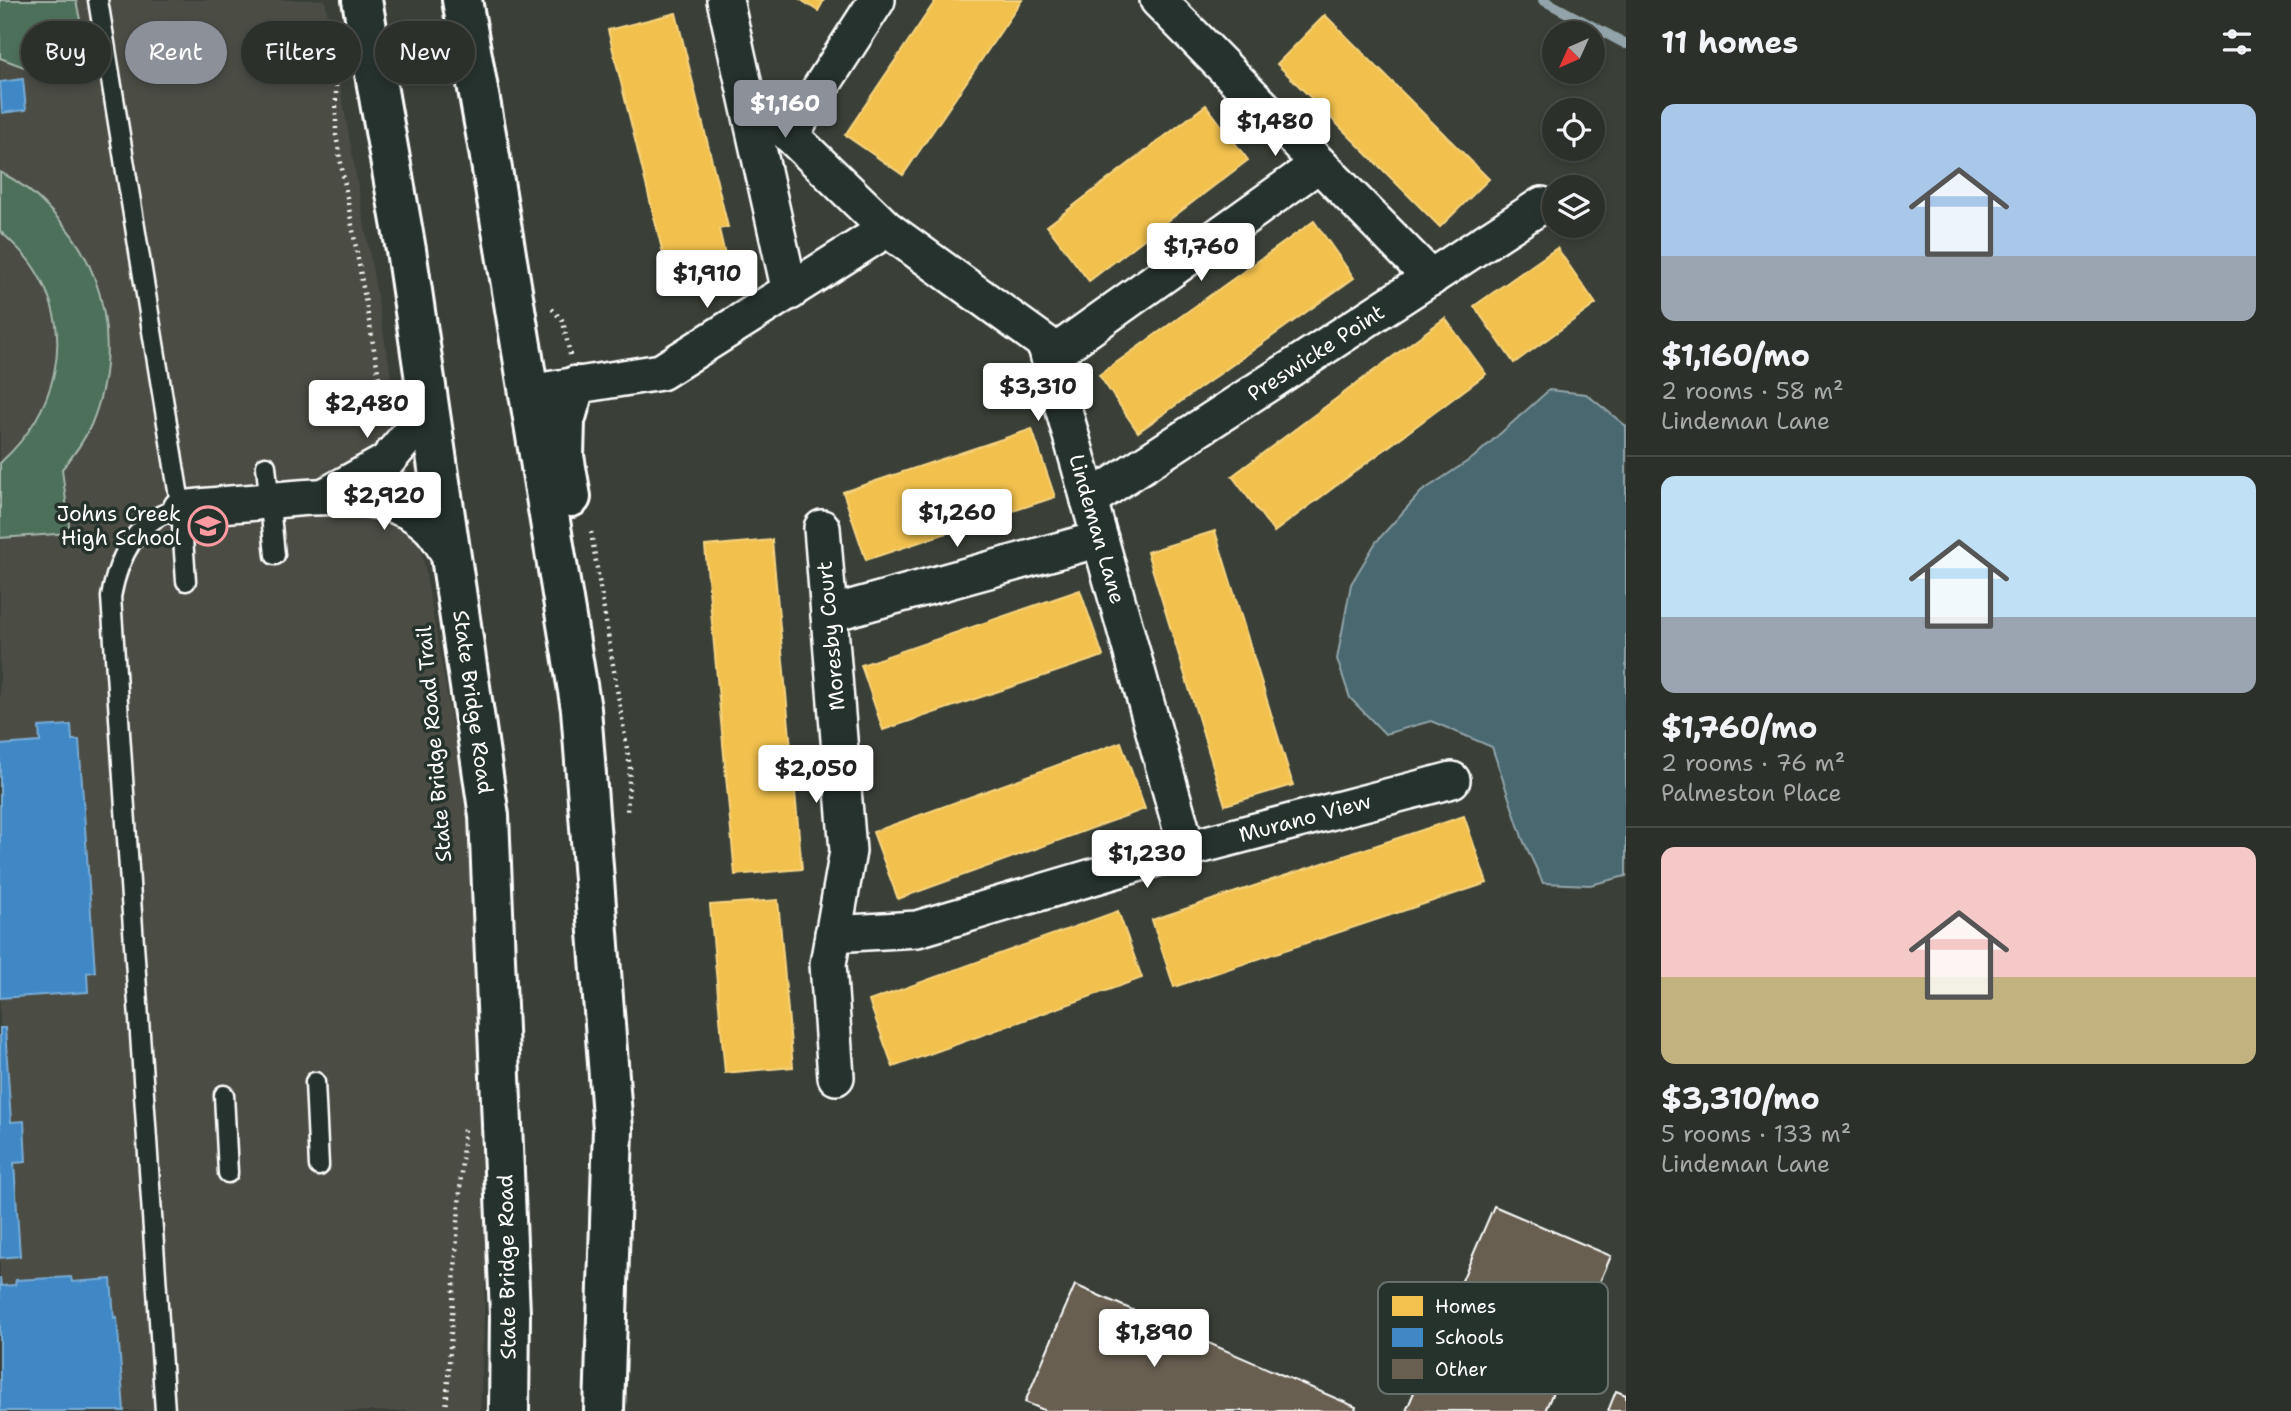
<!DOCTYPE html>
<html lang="en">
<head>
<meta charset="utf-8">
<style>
	body { margin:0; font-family:"Shantell Sans",sans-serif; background:#383c36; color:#f1f3f6; height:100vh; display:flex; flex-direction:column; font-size:26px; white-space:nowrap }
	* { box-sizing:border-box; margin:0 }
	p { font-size:23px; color:#a6a9a8 }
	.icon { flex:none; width:38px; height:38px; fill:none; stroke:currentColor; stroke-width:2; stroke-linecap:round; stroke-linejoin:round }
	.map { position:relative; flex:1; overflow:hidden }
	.sheet { display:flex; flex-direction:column; background:#2c302a; width:665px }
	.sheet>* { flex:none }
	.guide { position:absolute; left:21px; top:21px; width:665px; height:63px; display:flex; gap:14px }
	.needle { width:46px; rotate:225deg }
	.buttons { position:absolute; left:1542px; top:21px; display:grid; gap:14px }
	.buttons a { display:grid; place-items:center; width:63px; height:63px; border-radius:50%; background:#2c302a; box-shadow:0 4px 10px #0003,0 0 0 2px #484b47; font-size:35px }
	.price { position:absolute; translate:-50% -60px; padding:0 16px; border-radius:7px; background:#fff; color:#222; font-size:23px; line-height:46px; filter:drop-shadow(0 2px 4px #0008) }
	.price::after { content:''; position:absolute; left:50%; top:42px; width:21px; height:16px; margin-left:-10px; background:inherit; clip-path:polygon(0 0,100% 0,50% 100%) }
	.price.current { background:#8c9099; color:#fff }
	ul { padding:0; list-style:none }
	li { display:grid; align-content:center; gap:14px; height:371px; padding:0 35px }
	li+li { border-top:2px solid #484b47 }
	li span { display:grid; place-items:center; height:217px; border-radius:14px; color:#555 }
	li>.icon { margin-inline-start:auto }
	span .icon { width:126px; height:126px; fill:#fffc; stroke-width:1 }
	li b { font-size:30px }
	h2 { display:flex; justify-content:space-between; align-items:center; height:84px; padding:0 35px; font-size:30px }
	.pill { padding:0 24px; border-radius:32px; background:#2c302a; box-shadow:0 4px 10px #0003,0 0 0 2px #484b47; font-size:24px; line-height:63px }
	.pill.current { background:#8c9099; color:#fff }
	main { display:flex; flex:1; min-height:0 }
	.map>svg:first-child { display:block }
	.built { fill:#4c4d44 }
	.green { fill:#4d6f5a; stroke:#a6b7ac; stroke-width:2 }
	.water { fill:#4a6870; stroke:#92a4a9; stroke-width:2 }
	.homes { fill:#f2c14e; stroke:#f6d483; stroke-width:2 }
	.schools { fill:#3f88c5; stroke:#79acd6; stroke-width:2 }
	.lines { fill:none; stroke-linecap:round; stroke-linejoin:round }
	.stream { stroke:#92a4a9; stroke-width:10 }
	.building { fill:#685f51; stroke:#fff; stroke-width:2 }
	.lane-casing { stroke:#fff; stroke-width:23 }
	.street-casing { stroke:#fff; stroke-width:40 }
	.highway-casing { stroke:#fff; stroke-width:44 }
	.path { stroke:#fff; stroke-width:4.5; stroke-dasharray:2 5; stroke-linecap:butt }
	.lane { stroke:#26332d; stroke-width:18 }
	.street { stroke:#26332d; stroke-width:35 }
	.highway { stroke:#26332d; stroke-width:38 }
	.labels { text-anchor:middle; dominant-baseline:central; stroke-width:7; stroke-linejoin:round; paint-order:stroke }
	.street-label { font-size:21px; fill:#fff; stroke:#26332d }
	.poi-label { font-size:21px; fill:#fff; stroke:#26332d; text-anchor:end }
	.key { fill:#26332d; stroke:#67706c; stroke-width:2 }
	.key-label { font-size:19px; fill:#fff }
</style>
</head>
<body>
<main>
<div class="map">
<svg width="1626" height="1411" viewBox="0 0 1626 1411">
	<rect width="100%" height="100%" fill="#3a4038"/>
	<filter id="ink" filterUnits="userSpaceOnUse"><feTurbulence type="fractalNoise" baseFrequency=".0143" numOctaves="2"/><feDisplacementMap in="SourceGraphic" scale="14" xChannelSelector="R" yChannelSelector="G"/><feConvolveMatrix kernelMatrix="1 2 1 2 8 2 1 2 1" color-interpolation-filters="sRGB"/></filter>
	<g filter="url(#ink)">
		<!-- built -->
		<polygon class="built" points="76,0 325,0 497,980 480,1411 0,1411 0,58 40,73 90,70"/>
		<!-- green -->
		<g class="green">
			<polygon points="0,0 76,0 90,70 40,73 0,58"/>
			<path d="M0,172C19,181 37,196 51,211C108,267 121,352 91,425C84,441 73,456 62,469L70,533L0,538V463C55,413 77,338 36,271C27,256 13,243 0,231Z"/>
		</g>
		<!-- water -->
		<polygon class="water" points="1549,390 1586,394 1626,426 1626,876 1590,885 1543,883 1523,840 1492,747 1431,721 1385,734 1350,698 1337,659 1351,584 1376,542 1421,492 1474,457"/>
		<!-- homes -->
		<g class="homes">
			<polygon points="801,0 824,0 818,11"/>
			<polygon points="936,0 1022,0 903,175 845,135"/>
			<polygon points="676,13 728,227 719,229 729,272 671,286 608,30"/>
			<polygon points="1325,15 1489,179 1440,227 1277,64"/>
			<polygon points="1206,105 1248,160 1089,281 1047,226"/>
			<polygon points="1314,221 1354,278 1138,432 1099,375"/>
			<polygon points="1557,248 1596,304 1514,363 1474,306"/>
			<polygon points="1445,318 1486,374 1274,532 1232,476"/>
			<polygon points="1032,429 1055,497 866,560 843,492"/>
			<polygon points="1215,531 1293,785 1225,805 1147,552"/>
			<polygon points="772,540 802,869 735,875 705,546"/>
			<polygon points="1080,590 1103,656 883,730 861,665"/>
			<polygon points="1121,742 1145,809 898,899 873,832"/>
			<polygon points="1464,816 1487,883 1174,987 1152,920"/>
			<polygon points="778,900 793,1067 725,1073 710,905"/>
			<polygon points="1118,911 1142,978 893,1067 869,1001"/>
		</g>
		<!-- schools -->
		<g class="schools">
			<polygon points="23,79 26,110 2,113 0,82"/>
			<polygon points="71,725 72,740 79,740 95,972 87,973 88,992 0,998 0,745 40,742 39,727"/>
			<polygon points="0,1028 5,1028 11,1122 24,1121 26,1162 14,1163 20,1256 0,1258"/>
			<polygon points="0,1277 1,1286 15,1285 16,1280 71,1277 72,1282 111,1279 114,1318 117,1317 124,1411 0,1411"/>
		</g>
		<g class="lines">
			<!-- stream -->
			<polyline class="stream" points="1543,0 1626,44"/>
		</g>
		<!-- building -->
		<g class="building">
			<polygon points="1494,1206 1611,1256 1545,1411 1406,1411"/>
			<polygon points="1075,1285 1356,1407 1355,1411 1046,1411 1025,1402"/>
			<polygon points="1616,1391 1626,1395 1626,1411 1608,1411"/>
		</g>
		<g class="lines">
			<!-- lane casing -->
			<g class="lane-casing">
				<g id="lane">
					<polyline points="98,0 181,509 186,581"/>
					<polyline points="266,466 275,555"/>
					<polyline points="315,1082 319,1166"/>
					<polyline points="224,1095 228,1173"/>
					<path d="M165,1411L111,597C118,558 137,516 181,509"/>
				</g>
			</g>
			<!-- street casing -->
			<g class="street-casing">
				<g id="street">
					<polyline points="725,0 790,292"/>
					<polyline points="1158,0 1431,278"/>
					<polyline points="746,92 887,229 1045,343 1187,849"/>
					<polyline points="790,135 877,0"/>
					<polyline points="1049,357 1319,164"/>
					<polyline points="528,393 661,372 887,229"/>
					<polyline points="325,496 386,462 414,429 428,401"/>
					<polyline points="1089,500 1542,205"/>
					<path d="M181,509C206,506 231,504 257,502C309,497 387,485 429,526C438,534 444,547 451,557"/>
					<polyline points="822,528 848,851 828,964 836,1077"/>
					<polyline points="829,614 1100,539"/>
					<polyline points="833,934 917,929 1187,849 1452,780"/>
				</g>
			</g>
			<!-- highway casing -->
			<g class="highway-casing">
				<g id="highway">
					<polyline points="362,0 406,250 489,816 510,1314 509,1411"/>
					<polyline points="462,0 488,145 581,709 613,1129 604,1411"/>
					<polyline points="571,497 564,456 565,421 575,386"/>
				</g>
			</g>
			<!-- path -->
			<g class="path">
				<polyline points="336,71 336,135 385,411"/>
				<polyline points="552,309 563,321 570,355"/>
				<polyline points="591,532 630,767 627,813"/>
				<polyline points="446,1411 464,1128"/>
			</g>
			<!-- lane -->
			<use href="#lane" class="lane"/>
			<!-- street -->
			<use href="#street" class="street"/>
			<!-- highway -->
			<use href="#highway" class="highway"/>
		</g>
	</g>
	<!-- icons -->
	<defs>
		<g id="school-ring" transform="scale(2.0125)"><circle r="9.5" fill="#26332d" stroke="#ff9aa2" stroke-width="1.5"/><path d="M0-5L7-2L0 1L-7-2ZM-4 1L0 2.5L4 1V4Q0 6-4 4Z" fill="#ff9aa2"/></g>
	</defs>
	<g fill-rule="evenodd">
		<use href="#school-ring" x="208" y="526"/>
	</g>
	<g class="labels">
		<!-- street labels -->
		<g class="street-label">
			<text transform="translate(1316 353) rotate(-33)">Preswicke Point</text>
			<text transform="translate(1097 529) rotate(74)">Lindeman Lane</text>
			<text transform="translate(831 636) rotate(-95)">Moresby Court</text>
			<text transform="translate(473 702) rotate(82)">State Bridge Road</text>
			<text transform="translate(434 744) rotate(-95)">State Bridge Road Trail</text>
			<text transform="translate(1305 818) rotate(-15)">Murano View</text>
			<text transform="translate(507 1267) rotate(-91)">State Bridge Road</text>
		</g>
		<!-- poi labels -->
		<g class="poi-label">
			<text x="181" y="514">Johns Creek<tspan x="181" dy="24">High School</tspan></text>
		</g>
	</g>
	<!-- legend -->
	<rect x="1378" y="1282" width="230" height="112" rx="10" class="key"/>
	<rect x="1392" y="1296" width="31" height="20" fill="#f2c14e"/>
	<rect x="1392" y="1328" width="31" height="19" fill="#3f88c5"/>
	<rect x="1392" y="1359" width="31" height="20" fill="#685f51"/>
	<g class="key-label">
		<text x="1435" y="1313">Homes</text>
		<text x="1435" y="1344">Schools</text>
		<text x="1435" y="1376">Other</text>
	</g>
</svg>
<div class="buttons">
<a><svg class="needle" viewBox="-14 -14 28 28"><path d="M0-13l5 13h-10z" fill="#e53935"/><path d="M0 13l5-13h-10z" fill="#a6a9a8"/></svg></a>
<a><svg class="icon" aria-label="locate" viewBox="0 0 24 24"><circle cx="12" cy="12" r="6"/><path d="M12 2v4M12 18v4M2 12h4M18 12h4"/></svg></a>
<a><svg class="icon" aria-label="layers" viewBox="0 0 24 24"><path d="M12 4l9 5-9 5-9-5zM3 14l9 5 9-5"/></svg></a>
</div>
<b class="price current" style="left:785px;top:140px">$1,160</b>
<b class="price" style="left:1275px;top:158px">$1,480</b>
<b class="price" style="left:1201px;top:283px">$1,760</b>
<b class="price" style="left:707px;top:310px">$1,910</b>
<b class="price" style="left:1038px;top:423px">$3,310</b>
<b class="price" style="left:367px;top:440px">$2,480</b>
<b class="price" style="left:384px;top:532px">$2,920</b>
<b class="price" style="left:957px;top:549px">$1,260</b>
<b class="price" style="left:816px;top:805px">$2,050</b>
<b class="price" style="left:1147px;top:890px">$1,230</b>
<b class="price" style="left:1154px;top:1369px">$1,890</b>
<div class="guide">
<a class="pill">Buy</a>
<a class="pill current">Rent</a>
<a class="pill">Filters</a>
<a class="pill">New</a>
</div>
</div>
<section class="sheet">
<h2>11 homes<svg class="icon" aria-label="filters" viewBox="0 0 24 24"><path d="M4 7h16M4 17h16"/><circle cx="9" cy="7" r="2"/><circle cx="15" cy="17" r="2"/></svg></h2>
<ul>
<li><span style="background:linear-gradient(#a9c7e8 70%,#9aa5b1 0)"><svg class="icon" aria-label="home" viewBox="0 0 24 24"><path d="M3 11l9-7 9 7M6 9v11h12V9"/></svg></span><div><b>$1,160/mo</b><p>2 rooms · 58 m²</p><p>Lindeman Lane</p></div></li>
<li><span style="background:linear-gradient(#bfe0f5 65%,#9aa5b1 0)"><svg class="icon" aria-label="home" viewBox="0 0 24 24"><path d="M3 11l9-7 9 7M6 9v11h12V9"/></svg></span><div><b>$1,760/mo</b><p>2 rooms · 76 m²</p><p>Palmeston Place</p></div></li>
<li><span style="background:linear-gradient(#f6c9c9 60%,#c2b280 0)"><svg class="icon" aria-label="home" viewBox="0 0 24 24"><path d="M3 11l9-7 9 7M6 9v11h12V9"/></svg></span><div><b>$3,310/mo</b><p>5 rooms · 133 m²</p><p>Lindeman Lane</p></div></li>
</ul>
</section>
</main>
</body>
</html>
